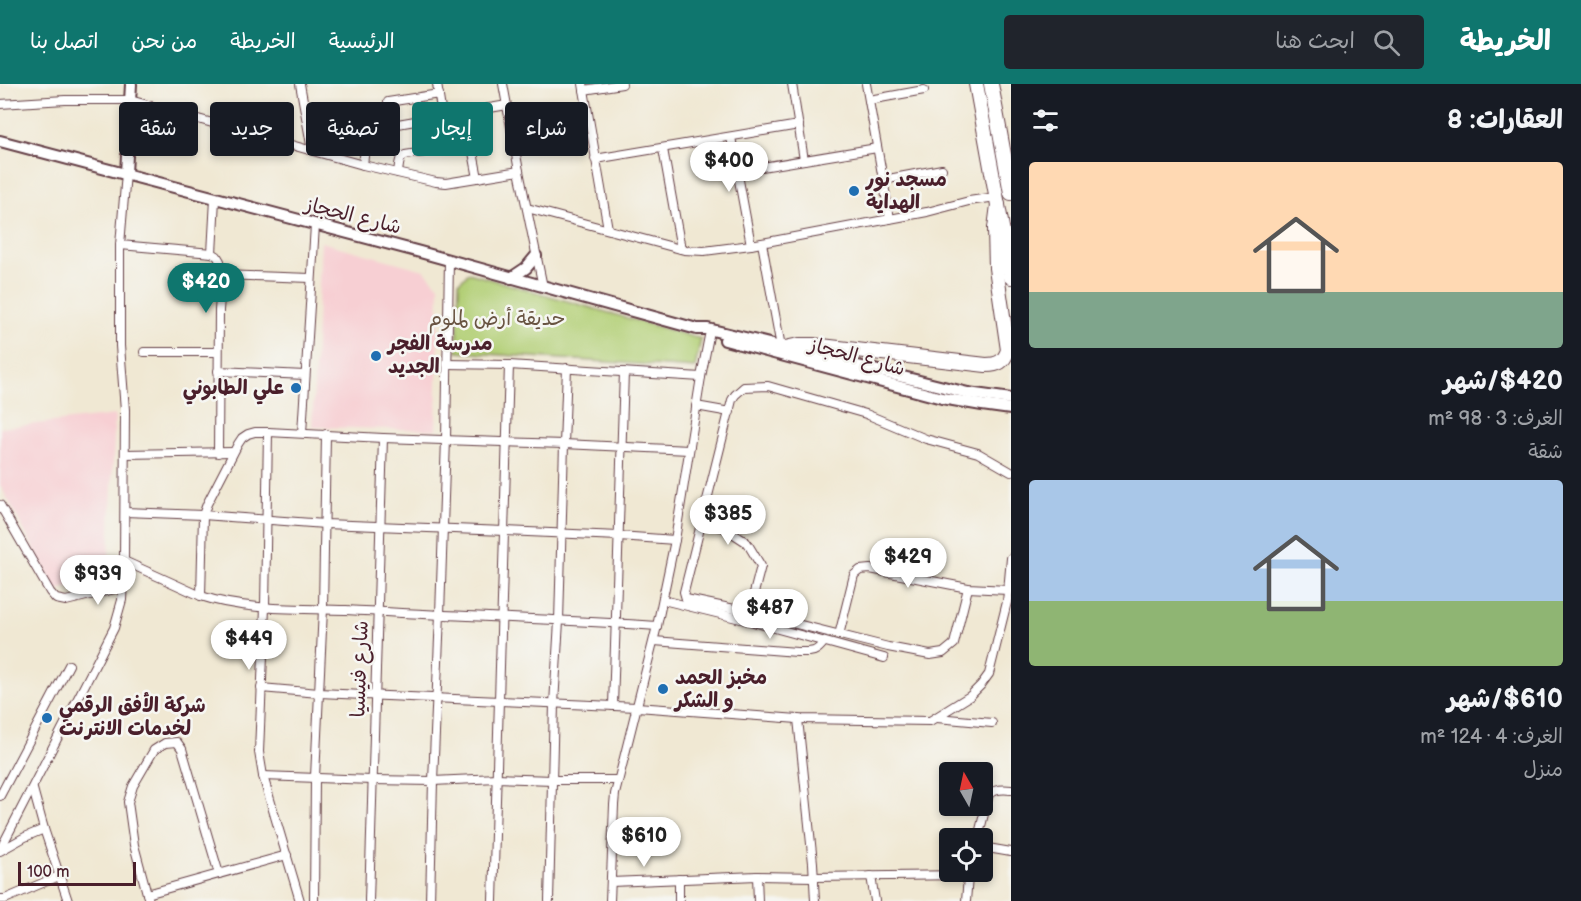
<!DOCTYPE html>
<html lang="ar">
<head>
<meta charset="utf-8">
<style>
	body { margin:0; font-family:"Balsamiq Sans","Playpen Sans Arabic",sans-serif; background:#20242c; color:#f1f3f6; direction:rtl; height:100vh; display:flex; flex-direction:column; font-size:22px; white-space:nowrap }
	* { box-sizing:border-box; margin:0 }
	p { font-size:20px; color:#9ea1a6 }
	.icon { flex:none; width:33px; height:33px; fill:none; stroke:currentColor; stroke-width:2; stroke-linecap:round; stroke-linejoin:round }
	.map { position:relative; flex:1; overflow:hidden; direction:ltr }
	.sheet { display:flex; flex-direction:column; background:#171b24; width:570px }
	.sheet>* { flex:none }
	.banner { position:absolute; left:18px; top:18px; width:570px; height:54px; direction:rtl; display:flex; gap:12px }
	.needle { width:39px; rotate:351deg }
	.buttons { position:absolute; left:939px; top:678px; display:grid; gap:12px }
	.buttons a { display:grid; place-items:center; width:54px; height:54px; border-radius:6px; background:#171b24; box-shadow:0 3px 9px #0003; font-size:30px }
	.scale { position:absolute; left:18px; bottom:15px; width:118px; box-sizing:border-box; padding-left:6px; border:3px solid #4a1f2b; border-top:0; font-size:16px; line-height:21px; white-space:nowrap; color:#4a1f2b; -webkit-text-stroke:4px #f6f6f2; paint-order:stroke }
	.price { position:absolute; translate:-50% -51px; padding:0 14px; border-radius:21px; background:#fff; color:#222; font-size:20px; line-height:39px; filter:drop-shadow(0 2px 3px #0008) }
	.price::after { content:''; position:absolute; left:50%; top:36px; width:18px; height:14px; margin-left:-9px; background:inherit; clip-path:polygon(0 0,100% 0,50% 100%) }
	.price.on { background:#0f766e; color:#fff }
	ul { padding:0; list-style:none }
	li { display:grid; align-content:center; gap:12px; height:318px; padding:0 18px }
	li span { display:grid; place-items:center; height:186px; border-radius:6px; color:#555 }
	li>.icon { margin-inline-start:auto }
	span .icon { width:108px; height:108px; fill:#fffc; stroke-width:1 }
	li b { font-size:26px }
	h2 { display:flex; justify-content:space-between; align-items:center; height:72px; padding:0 18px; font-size:26px }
	.chip { padding:0 21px; border-radius:6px; background:#171b24; box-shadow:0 3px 9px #0003; font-size:21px; line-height:54px }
	.chip.on { background:#0f766e; color:#fff }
	header { display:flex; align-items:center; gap:36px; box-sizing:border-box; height:84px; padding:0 30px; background:#0f766e; color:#fff }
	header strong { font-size:28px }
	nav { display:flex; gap:33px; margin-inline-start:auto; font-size:21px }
	.search { width:420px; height:54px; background:#20242c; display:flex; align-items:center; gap:15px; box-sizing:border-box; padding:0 21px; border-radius:6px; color:#9ea1a6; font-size:22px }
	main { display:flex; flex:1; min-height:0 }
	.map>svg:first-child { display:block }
	.built { fill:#f7cfd3 }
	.green { fill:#b2cf76; stroke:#7e7750; stroke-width:1.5 }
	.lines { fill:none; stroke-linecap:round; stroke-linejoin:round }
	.street-casing { stroke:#633d44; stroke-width:10 }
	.secondary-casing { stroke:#633d44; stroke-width:14 }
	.highway-casing { stroke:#633d44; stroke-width:16 }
	.street { stroke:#fff; stroke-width:8 }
	.secondary { stroke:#fff; stroke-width:10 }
	.highway { stroke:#fff; stroke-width:14 }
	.poi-dot { fill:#1f6fb2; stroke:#f6f6f2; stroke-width:2 }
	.labels { text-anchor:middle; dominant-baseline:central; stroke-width:5; stroke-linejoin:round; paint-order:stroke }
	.poi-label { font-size:20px; font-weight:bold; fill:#4a1f2b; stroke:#f6f6f2; text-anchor:start }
	.street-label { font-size:20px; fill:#4a1f2b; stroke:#f6f6f2 }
	.park-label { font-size:20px; fill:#695442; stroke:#f6f6f2 }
</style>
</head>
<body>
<header>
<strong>الخريطة</strong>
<div class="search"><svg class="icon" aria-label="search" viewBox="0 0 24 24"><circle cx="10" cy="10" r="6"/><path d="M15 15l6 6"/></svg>ابحث هنا</div>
<nav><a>الرئيسية</a><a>الخريطة</a><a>من نحن</a><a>اتصل بنا</a></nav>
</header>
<main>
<section class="sheet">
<h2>العقارات: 8<svg class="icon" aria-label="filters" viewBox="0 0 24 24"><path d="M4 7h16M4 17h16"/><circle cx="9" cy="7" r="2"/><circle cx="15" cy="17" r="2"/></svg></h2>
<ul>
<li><span style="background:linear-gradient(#ffd9b3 70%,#7fa58c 0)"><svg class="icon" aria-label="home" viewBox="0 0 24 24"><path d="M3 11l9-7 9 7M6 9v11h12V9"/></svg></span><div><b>$420/شهر</b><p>الغرف: 3 · 98 m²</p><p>شقة</p></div></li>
<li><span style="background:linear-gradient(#a9c7e8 65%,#8fb573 0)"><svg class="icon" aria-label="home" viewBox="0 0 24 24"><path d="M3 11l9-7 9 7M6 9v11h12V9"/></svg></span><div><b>$610/شهر</b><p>الغرف: 4 · 124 m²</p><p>منزل</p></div></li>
</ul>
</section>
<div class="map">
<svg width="1011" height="817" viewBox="0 0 1011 817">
	<rect width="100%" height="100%" fill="#f6f6f2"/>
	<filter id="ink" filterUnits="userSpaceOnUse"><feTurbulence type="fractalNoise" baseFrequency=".0167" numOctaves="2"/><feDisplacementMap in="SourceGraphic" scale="12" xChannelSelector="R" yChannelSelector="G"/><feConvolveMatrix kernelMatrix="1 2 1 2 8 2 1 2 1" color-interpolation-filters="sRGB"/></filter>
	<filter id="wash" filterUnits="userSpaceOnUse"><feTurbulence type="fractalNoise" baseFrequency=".008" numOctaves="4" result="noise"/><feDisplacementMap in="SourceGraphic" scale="24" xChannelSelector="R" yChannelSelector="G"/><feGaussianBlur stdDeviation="1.35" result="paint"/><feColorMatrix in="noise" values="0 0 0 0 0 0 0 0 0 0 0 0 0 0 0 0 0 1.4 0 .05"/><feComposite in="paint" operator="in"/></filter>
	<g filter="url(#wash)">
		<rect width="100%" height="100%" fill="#f0e8d3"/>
		<!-- built -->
		<g class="built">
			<polygon points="321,158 424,186 439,202 436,346 312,343"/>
			<polygon points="115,331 108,494 56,506 0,401 0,344"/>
		</g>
		<!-- green -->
		<polygon class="green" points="469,189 701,255 695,284 457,268 459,198"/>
	</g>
	<g filter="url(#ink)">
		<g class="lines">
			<!-- street casing -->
			<g class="street-casing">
				<g id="street">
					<polyline points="300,0 312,66"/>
					<polyline points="437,0 442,32"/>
					<polyline points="503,0 519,87 543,203"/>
					<polyline points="583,0 608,145"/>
					<polyline points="792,0 804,76"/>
					<polyline points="866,0 890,135"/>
					<polyline points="584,6 622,0"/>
					<polyline points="439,10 388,18 390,39 392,41 507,21"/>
					<polyline points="869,16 924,6"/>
					<polyline points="0,20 65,16 130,16 363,81 436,98 446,99 519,87"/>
					<polyline points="363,41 366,56 363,81"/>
					<polyline points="731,53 751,161"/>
					<polyline points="663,65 681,165"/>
					<polyline points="595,75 799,41"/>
					<polyline points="738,87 877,64"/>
					<path d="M398,89C399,83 398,74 405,71L470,61L472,63L478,94"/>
					<polyline points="883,96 942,85"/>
					<polyline points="527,124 684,166 704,167 751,161 927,128 969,117 996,113"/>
					<polyline points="762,159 781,263"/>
					<polyline points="120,161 212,169 217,172 220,177 222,191 219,226 218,369"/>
					<polyline points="212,169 215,115"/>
					<polyline points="222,191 311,194"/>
					<polyline points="144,268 218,268"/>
					<polyline points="447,280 509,281 701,293"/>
					<polyline points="218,287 305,291"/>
					<polyline points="696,322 730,328"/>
					<polyline points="268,348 265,523 259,668 263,692 300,817"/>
					<polyline points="302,349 315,141"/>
					<polyline points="125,370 233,368"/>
					<polyline points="0,421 50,508 56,515 66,517 123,503"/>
					<polyline points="125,428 203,431 325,440 505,447 619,452 675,456"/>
					<polyline points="702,440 723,443 746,458 749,462 761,482 749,528"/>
					<path d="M124,477L201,512C245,527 300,524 346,526C450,532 554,535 657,542"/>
					<polyline points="968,504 954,560 943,569 930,571 888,563 749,528 686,515 684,508 732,316 735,311 744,303 768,302 866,330 926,355 978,369 1011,388"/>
					<polyline points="201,512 203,431 207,420 238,360 242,354 248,350 255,348 268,348 383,354 564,360 689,366"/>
					<polyline points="663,516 753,538 884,574"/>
					<polyline points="839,551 854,491 860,486 870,485 968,504 1008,506"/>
					<path d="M654,557L797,568C811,568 815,570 824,558"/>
					<polyline points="261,604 319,609 637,623 798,635 930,637 970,612 981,601 989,590 1007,518 1011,474"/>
					<polyline points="613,622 624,288"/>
					<polyline points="937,634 992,639"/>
					<polyline points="798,635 813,779 815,817"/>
					<polyline points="263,692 372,696 433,697 497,694 553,696 618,696"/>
					<polyline points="33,705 44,745 68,817"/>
					<polyline points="0,712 69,581"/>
					<path d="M978,754L989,710C995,705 1003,705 1011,706"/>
					<polyline points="982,763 1011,768"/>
					<polyline points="0,766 114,544 122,516 124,477 125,326 120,262 120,161 126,89"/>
					<polyline points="0,767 25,753 44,745"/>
					<polyline points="757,792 758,817"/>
					<polyline points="871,792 875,817"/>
					<polyline points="679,795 679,817"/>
					<polyline points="611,798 757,792 813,793 966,791 968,793 966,817"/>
					<polyline points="147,810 287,771"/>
					<polyline points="0,815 5,815 59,792"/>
					<polyline points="149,817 134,761 128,718 133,702 154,666 165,659 177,658 182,665 219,790"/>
					<polyline points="314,817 315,693 323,525 326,350"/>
					<polyline points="369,817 383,354"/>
					<polyline points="430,817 433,697 440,530 446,355 449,176"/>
					<polyline points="493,817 509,281"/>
					<polyline points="549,817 554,620 559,537 564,360 567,284"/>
					<polyline points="610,817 614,721 615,710 657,542 675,456 701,293 709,252"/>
				</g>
			</g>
			<!-- secondary casing -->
			<g class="secondary-casing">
				<g id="secondary">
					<polyline points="0,57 420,168 697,245 708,245 968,309 1011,315"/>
					<polyline points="126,89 131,0"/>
					<polyline points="511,194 526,184 536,172"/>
					<polyline points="725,256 942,314 982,321 1011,325"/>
				</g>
			</g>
			<!-- highway casing -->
			<g class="highway-casing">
				<g id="highway">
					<polyline points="976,0 1011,193"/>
					<polyline points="991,0 1011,109"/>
					<path d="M785,264L799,261H813L986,281C998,281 1004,278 1008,266L996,184L995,144L998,121"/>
				</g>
			</g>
			<!-- street -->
			<use href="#street" class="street"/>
			<!-- secondary -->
			<use href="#secondary" class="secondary"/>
			<!-- highway -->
			<use href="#highway" class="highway"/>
		</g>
	</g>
	<!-- markers -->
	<g class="poi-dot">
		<circle cx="854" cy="107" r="6"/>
		<circle cx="376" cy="272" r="6"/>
		<circle cx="296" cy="304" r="6"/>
		<circle cx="663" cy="605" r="6"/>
		<circle cx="47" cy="634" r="6"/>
	</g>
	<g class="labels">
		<!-- poi labels -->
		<g class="poi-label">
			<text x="866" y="96">مسجد نور<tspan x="866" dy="23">الهداية</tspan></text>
			<text x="388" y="260">مدرسة الفجر<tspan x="388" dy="23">الجديد</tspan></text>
			<text x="284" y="304" text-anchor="end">علي الطابوني</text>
			<text x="675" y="594">مخبز الحمد<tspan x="675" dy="23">و الشكر</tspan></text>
			<text x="59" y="622">شركة الأفق الرقمي<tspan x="59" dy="23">لخدمات الانترنت</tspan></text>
		</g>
		<!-- street labels -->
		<g class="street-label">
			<text transform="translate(353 132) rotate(14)">شارع الحجاز</text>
			<text transform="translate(857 273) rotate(15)">شارع الحجاز</text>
			<text transform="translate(360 585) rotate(-88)">شارع فنيسيا</text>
		</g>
		<!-- park labels -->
		<g class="park-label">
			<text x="497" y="235">حديقة أرض لملوم</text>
		</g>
	</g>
</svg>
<div class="buttons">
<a><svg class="needle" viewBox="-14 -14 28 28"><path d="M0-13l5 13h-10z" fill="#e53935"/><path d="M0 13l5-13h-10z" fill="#9ea1a6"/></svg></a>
<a><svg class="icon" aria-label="locate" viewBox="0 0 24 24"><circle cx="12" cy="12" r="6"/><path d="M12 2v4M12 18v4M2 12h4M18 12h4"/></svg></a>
</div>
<div class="scale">100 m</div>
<b class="price" style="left:729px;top:109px">$400</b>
<b class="price on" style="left:206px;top:230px">$420</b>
<b class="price" style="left:728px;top:462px">$385</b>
<b class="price" style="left:908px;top:505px">$429</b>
<b class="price" style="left:98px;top:522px">$939</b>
<b class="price" style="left:770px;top:556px">$487</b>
<b class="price" style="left:249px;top:587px">$449</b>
<b class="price" style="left:644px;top:784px">$610</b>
<div class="banner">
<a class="chip">شراء</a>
<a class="chip on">إيجار</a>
<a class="chip">تصفية</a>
<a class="chip">جديد</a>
<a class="chip">شقة</a>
</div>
</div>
</main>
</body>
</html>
